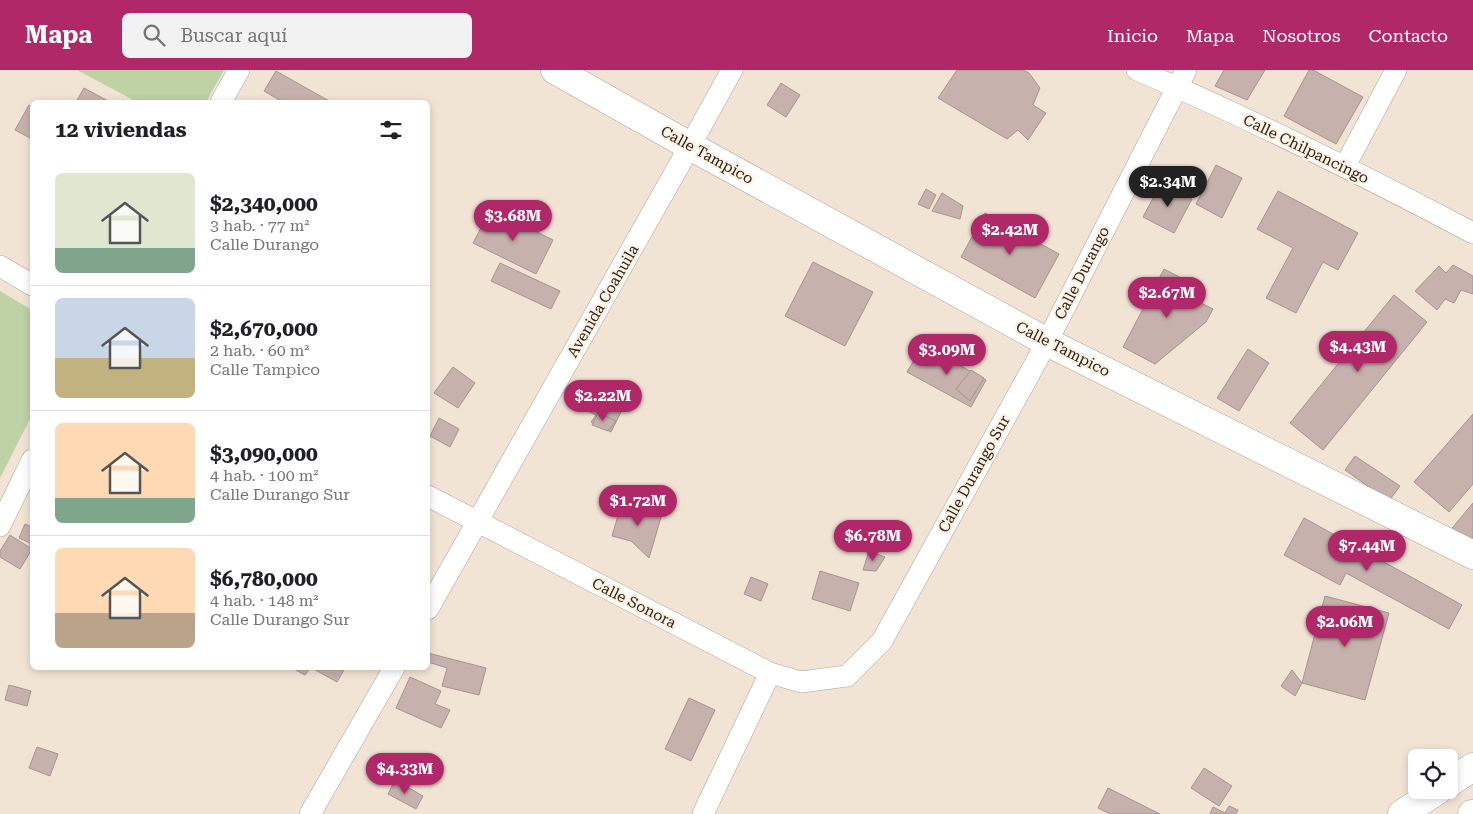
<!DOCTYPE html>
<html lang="es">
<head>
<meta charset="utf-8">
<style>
	body { margin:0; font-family:"Roboto Serif",serif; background:#f2f2f2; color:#202124; height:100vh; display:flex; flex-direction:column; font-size:19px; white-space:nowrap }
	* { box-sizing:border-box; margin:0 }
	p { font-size:16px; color:#757577 }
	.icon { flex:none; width:28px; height:28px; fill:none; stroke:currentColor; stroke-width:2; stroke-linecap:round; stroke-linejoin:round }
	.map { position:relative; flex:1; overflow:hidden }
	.details { position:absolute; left:30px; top:30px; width:400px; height:570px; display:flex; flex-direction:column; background:#fff; border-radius:8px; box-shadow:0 2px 8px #0003 }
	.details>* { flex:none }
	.fabs { position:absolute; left:1408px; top:679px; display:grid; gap:10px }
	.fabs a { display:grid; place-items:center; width:50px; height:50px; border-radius:8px; background:#fff; box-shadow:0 2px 8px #0003; font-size:25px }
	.price { position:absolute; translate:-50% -42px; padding:0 11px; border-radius:18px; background:#b12869; color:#fff; font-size:16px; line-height:32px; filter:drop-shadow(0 1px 2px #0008) }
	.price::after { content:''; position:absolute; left:50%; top:30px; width:15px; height:11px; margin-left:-8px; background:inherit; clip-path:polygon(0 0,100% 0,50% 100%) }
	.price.current { background:#222; color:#fff }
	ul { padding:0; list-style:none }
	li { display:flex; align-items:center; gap:15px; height:125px; padding:0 25px }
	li+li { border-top:1px solid #e0e0e0 }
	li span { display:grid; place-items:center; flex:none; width:140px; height:100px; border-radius:8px; color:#555 }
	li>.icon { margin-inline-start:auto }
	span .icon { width:60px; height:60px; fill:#fffc; stroke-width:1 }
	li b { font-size:21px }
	h2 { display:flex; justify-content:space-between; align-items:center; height:60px; padding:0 25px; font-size:21px }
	header { display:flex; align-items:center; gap:30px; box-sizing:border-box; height:70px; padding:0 25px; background:#b12869; color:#fff }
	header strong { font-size:24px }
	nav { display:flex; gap:28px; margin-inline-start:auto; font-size:18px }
	.search { width:350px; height:45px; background:#f2f2f2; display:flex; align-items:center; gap:12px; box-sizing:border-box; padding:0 18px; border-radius:8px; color:#757577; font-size:19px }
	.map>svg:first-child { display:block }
	.green { fill:#bed2a6 }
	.building { fill:#c7b1ad; stroke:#a7938f }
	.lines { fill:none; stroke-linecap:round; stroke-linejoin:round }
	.street-casing { stroke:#afa294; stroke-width:22 }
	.secondary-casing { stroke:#afa294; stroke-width:29 }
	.street { stroke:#fff; stroke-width:21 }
	.secondary { stroke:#fff; stroke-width:28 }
	.labels { text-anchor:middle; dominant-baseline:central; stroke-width:4.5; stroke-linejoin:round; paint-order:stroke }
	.street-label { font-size:15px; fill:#27221c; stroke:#fff1e2 }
</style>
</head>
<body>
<header>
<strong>Mapa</strong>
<div class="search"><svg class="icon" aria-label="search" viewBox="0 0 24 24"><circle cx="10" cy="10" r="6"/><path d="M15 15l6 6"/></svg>Buscar aquí</div>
<nav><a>Inicio</a><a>Mapa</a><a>Nosotros</a><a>Contacto</a></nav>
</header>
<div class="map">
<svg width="1473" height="744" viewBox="0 0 1473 744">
	<rect width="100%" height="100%" fill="#f2e4d5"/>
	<!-- green -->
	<g class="green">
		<polygon points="77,0 224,0 206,32 137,32"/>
		<polygon points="0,221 32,240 32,345 0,408"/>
	</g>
	<!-- building -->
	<g class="building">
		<polygon points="957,0 1023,0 1029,3 1040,18 1033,35 1046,43 1028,70 1018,60 1007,69 938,28"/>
		<polygon points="1224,0 1265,0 1247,30 1215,16"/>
		<polygon points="1309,0 1313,0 1363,27 1336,74 1284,46"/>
		<polygon points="276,1 331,32 283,32 264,21"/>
		<polygon points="781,13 800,25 786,47 767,35"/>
		<polygon points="84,18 110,32 76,32"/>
		<polygon points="29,35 32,37 32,69 15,60"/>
		<polygon points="1216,95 1242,108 1222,148 1196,134"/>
		<polygon points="1161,113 1192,129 1174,163 1143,147"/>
		<polygon points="926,119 936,125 929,139 918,134"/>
		<polygon points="1278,121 1358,163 1338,200 1323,192 1296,243 1266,228 1293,178 1257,159"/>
		<polygon points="942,123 963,136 960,149 932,141"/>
		<polygon points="491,139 553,170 536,204 473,173"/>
		<polygon points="985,143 1059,184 1035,228 961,187"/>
		<polygon points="813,192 873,222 845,276 785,246"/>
		<polygon points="500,193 560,221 551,239 491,211"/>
		<polygon points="1453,195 1473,206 1473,224 1461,220 1454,233 1445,229 1437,240 1415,221 1439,196 1446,203"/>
		<polygon points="1164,199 1197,216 1191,228 1213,239 1206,252 1155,294 1123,277"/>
		<polygon points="1394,225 1427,252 1323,380 1290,353"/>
		<polygon points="923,275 986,310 971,337 907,302"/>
		<polygon points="1248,279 1269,293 1239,341 1217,328"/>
		<polygon points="453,297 475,313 458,338 434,323"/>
		<polygon points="971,300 984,308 970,331 956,319"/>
		<polygon points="581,315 625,334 611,362 591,352 596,345 570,333"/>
		<polygon points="598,343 616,351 608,361 592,355"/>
		<polygon points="1473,344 1473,414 1449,442 1414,412"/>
		<polygon points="439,348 459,359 450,377 430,366"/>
		<polygon points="1355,386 1400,416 1389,431 1345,400"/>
		<polygon points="622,432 662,444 649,488 631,471 612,466"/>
		<polygon points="1473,433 1473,467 1465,477 1448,463"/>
		<polygon points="1304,448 1462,535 1449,559 1346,503 1340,515 1284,485"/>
		<polygon points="25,454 32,457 32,479 30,477 30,473 19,468"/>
		<polygon points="10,465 32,479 20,499 0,487 0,481"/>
		<polygon points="869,481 885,487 876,501 863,500"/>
		<polygon points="820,501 859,513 850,541 812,529"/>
		<polygon points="751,507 768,514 761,531 744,524"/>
		<polygon points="1325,526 1389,543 1365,630 1302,613"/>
		<polygon points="428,583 486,598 479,625 442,616 447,598 428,592"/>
		<polygon points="292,598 310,598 305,605"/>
		<polygon points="312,598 345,598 337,612"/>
		<polygon points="1292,600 1302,613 1295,626 1281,616"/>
		<polygon points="410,607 441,621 435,634 450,640 441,658 396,638"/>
		<polygon points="9,615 31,621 27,636 5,630"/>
		<polygon points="689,628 715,640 691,691 665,679"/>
		<polygon points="37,677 58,684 50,706 29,698"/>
		<polygon points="1204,698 1232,716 1219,736 1191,718"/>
		<polygon points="395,710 423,726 416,739 388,724"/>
		<polygon points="1108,718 1160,744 1110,744 1098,738"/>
		<polygon points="1229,736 1238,740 1236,744 1210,744 1213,737 1225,743"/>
	</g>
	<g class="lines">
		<!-- street casing -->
		<g class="street-casing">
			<g id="street">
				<path d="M1137,0C1252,49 1363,105 1473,163"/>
				<polyline points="221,32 239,0"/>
				<polyline points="1345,96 1396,0"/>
				<polyline points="0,196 32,215"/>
				<polyline points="428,426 770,603 801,612 847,606 882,571 1047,272 1186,0"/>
				<polyline points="0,456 32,390"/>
				<polyline points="428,539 690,76 732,0"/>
				<polyline points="310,744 394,598"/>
				<polyline points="703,744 770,603"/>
			</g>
		</g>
		<!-- secondary casing -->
		<g class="secondary-casing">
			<g id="secondary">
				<polyline points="555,0 690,76 1047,272 1473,485"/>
				<polyline points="1449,713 1473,697"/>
				<polyline points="1402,744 1438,720"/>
				<polyline points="1472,744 1473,744"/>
			</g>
		</g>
		<!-- street -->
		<use href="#street" class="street"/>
		<!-- secondary -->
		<use href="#secondary" class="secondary"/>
	</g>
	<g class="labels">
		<!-- street labels -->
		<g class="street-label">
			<text transform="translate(1306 79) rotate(26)">Calle Chilpancingo</text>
			<text transform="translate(707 85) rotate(29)">Calle Tampico</text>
			<text transform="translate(1082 203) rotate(-63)">Calle Durango</text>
			<text transform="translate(603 231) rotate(-60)">Avenida Coahuila</text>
			<text transform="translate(1063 279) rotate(27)">Calle Tampico</text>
			<text transform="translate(974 404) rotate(-61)">Calle Durango Sur</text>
			<text transform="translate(634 533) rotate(27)">Calle Sonora</text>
		</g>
	</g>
</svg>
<div class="fabs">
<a><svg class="icon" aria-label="locate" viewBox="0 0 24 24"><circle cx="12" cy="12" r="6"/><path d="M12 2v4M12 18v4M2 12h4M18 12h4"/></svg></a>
</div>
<b class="price current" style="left:1168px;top:138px">$2.34M</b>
<b class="price" style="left:513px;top:172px">$3.68M</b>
<b class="price" style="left:1010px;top:186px">$2.42M</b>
<b class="price" style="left:1167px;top:249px">$2.67M</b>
<b class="price" style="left:1358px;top:303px">$4.43M</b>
<b class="price" style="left:947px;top:306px">$3.09M</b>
<b class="price" style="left:603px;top:352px">$2.22M</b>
<b class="price" style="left:638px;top:457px">$1.72M</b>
<b class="price" style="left:873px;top:492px">$6.78M</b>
<b class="price" style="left:1367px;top:502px">$7.44M</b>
<b class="price" style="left:1345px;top:578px">$2.06M</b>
<b class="price" style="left:405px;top:725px">$4.33M</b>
<section class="details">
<h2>12 viviendas<svg class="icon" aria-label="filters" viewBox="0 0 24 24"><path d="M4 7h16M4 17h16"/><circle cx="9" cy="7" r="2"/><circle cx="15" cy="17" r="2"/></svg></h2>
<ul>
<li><span style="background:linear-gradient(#dfe7d0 75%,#7fa58c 0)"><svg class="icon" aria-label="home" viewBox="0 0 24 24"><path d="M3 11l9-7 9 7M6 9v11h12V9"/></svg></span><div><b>$2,340,000</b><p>3 hab. · 77 m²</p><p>Calle Durango</p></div></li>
<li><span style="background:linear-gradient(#c9d6e8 60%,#c2b280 0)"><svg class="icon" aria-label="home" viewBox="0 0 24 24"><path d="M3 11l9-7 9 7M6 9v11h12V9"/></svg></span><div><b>$2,670,000</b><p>2 hab. · 60 m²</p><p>Calle Tampico</p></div></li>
<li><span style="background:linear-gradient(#ffd9b3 75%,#7fa58c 0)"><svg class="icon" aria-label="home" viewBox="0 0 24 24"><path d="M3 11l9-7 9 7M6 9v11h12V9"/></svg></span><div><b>$3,090,000</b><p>4 hab. · 100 m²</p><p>Calle Durango Sur</p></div></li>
<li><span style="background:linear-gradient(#ffd9b3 65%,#b9a48a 0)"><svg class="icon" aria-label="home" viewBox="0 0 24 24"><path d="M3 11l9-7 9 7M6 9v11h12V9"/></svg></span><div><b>$6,780,000</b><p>4 hab. · 148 m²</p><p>Calle Durango Sur</p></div></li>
</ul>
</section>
</div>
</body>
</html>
